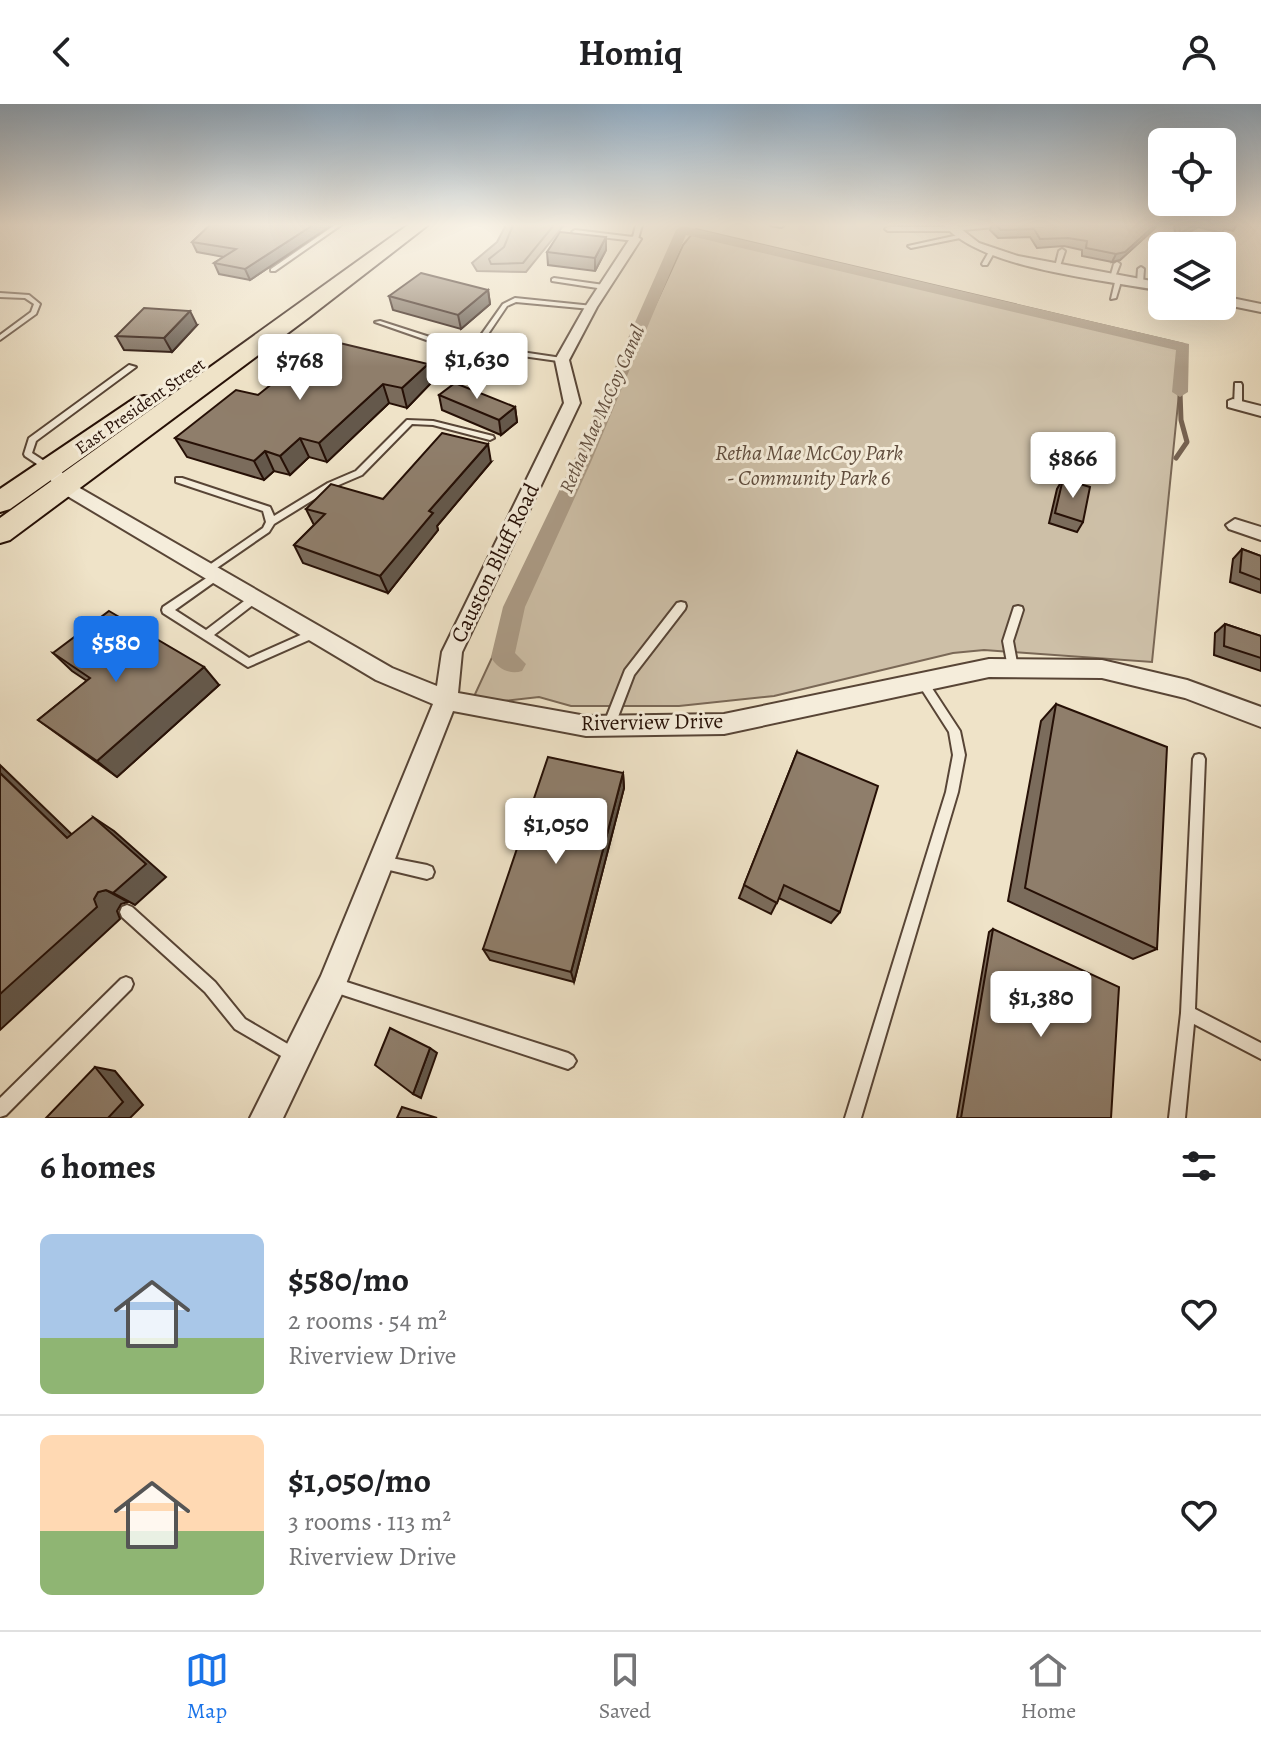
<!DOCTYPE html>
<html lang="en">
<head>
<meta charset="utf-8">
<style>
	body { margin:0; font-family:Alegreya,serif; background:#f2f2f2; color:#202124; height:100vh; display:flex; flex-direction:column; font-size:30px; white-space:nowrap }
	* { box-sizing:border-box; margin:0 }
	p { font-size:26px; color:#757577 }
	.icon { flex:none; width:44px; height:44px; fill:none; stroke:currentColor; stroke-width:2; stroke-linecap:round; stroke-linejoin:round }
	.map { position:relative; height:1014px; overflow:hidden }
	.panel { display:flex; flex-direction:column; background:#fff; flex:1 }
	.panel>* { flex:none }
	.fabs { position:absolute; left:1148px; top:24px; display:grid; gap:16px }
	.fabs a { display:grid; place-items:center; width:88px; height:88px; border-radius:12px; background:#fff; box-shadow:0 8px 32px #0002; font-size:40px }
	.price { position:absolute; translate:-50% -68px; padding:0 18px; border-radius:8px; background:#fff; color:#222; font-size:26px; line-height:52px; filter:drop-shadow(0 2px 4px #0008) }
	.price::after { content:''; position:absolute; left:50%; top:48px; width:24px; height:18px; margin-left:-12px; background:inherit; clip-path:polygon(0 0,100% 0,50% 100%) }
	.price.on { background:#1a73e8; color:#fff }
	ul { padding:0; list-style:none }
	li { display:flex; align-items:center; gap:24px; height:200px; padding:0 40px }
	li+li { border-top:2px solid #e0e0e0 }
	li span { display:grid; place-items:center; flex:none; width:224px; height:160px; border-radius:12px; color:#555 }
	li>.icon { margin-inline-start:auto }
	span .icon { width:96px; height:96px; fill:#fffc; stroke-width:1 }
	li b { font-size:34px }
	h2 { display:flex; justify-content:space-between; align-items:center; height:96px; padding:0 40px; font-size:34px }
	header { display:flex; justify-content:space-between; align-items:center; height:104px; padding:0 40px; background:#fff; font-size:36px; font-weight:700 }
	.menu { display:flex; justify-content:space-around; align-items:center; height:112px; border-top:2px solid #e0e0e0; background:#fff; font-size:22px; color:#757577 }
	.menu a { display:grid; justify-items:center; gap:4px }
	.menu .on { color:#1a73e8 }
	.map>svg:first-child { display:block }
	.green { fill:#cdbfa7; stroke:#7a6856; stroke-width:2 }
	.water { fill:#ab9b86; stroke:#766353; stroke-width:2 }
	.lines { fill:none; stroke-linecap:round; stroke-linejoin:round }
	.shore { stroke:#685646; stroke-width:2 }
	.stream { stroke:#766353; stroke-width:5 }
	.canal { fill:#ab9b86; fill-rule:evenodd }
	.service-casing { stroke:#584536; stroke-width:4 }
	.minor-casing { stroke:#584536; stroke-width:4 }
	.primary-casing { stroke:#261006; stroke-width:4 }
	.service { fill:#f5eddb; fill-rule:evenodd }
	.minor { fill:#f5eddb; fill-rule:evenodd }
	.primary { fill:#efe3c8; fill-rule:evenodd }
	.wall { fill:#7b6c5c; stroke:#261006; stroke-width:2 }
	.shaded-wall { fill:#64584b; stroke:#261006; stroke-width:2 }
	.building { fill:#8f7e6b; stroke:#261006; stroke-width:2 }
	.labels { text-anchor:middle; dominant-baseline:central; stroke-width:6; stroke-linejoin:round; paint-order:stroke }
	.far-street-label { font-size:18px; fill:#261006; stroke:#f5eddb }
	.far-water-label { font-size:20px; font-style:italic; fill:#624f40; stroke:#f5eddb }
	.park-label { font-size:22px; font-style:italic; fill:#604d3e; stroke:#f5eddb }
	.street-label { font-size:22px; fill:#261006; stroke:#f5eddb }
</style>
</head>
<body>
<header><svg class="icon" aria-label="back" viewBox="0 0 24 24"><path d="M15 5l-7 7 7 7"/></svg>Homiq<svg class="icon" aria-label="person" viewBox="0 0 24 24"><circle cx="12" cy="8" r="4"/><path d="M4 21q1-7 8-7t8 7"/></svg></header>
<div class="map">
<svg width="1261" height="1014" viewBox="0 0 1261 1014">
	<rect width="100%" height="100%" fill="#efe3c8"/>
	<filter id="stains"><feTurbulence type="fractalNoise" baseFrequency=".0025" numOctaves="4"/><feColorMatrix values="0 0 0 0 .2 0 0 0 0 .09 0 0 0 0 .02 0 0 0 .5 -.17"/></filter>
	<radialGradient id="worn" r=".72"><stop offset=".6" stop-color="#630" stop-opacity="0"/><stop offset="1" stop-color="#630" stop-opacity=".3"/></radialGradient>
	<!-- green -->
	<polygon class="green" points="696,125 1184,240 1152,558 984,546 953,549 774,592 679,602 571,602 539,593 470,601 683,141"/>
	<!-- water -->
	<polygon class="water" points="506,121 564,121 526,168 477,167 472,159 497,138"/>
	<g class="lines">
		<!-- shore -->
		<polyline class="shore" points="513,121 504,143 489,155 491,160 523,159 554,121"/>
		<!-- stream -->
		<polyline class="stream" points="1176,354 1187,338 1181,316 1180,288"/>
		<!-- canal -->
		<path class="canal" d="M682,122L1189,240L1188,288L1180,293L1172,288L1176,246L686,131L591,358L525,503L515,549L526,560L522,567C510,571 497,565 491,553L503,503L573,358L676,126Z"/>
		<!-- service casing -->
		<g class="service-casing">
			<g id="service">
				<polygon points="335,121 341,121 275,167 271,167 271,165"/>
				<polygon points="636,121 642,121 638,135 635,137 575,130 572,128 575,126 633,133"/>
				<polygon points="770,121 784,121 781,123"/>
				<polygon points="980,121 997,121 994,123 953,127 888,127 885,125 888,123 954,123"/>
				<polygon points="963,130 965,131 965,133 911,144 908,142"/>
				<polygon points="1062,145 1065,147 1060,162 1055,163 1059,147"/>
				<polygon points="990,146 995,147 987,161 983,161 982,160"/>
				<polygon points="1117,158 1120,160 1115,173 1110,174 1114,160"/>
				<polygon points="1141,163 1144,165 1143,179 1140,181 1137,179 1138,165"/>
				<polygon points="1119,172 1122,174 1116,194 1111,195 1116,174"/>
				<polygon points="554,174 604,181 607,183 604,185 552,177 552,175"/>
				<polygon points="1226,182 1229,184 1227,196 1224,198 1222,197 1223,184"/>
				<polygon points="0,189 29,191 40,200 36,210 0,236 0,231 31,208 34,200 25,194 0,193"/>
				<polygon points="515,194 593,202 593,204 591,205 516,198 507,202 480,242 562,254 565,254 565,258 438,240 375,218 380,217 439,236 474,241 503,200"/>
				<polygon points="1204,202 1210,202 1209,212 1204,211"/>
				<polygon points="129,261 136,263 36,337 32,349 52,362 52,366 46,366 25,352 24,350 29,334"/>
				<polygon points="1235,279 1241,279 1242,281 1242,301 1238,303 1234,301"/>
				<polygon points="407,316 433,317 493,332 494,334 490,336 433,321 412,320 362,371 334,383 274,420 269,428 211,468 205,468 203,466 205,464 263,424 266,418 263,407 176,378 176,374 182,374 270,403 274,412 328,379 356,367"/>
				<polygon points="217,467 222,471 220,474 175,506 206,526 252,491 258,491 260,494 258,497 214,531 249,554 314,525 318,526 319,529 318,532 248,563 163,509 162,506 163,503"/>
				<polygon points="681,498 685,499 686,502 685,505 634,571 613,626 609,627 605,626 603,622 625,566 677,499"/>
				<polygon points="1018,502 1022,503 1023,506 1013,537 1018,564 1017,567 1013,568 1009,567 1008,564 1003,537 1013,506 1014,503"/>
				<polygon points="922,573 926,575 960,627 965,651 958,688 861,1014 845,1014 946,688 953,651 949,628 917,578 918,575"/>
				<polygon points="1199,650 1203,651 1205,655 1195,905 1261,939 1261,955 1194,920 1185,1014 1169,1014 1181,909 1193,655 1195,651"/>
				<polygon points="381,752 427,761 432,763 434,768 432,773 427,775 381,764 376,763 375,758 376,753"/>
				<polygon points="127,801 132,803 215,878 245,915 298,946 301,951 298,956 293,959 288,956 235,925 205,888 122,813 120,808 122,803"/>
				<polygon points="126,873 131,875 133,880 131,885 6,1011 0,1013 0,994 121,875"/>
				<polygon points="334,874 568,949 573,952 576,957 573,962 568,965 334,888 329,886 327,881 329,876"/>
			</g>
		</g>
		<!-- minor casing -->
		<g class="minor-casing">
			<g id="minor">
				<path d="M944,121H956L979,139L1018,152L1162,179V187C1105,176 981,165 944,121Z"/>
				<polygon points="635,132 641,135 597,203 569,256 580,299 462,548 458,589 586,612 724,610 989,555 1102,556 1187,576 1261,603 1261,623 1185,594 1102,574 989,573 724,630 586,632 453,607 342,890 283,1014 250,1014 321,872 433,600 376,576 59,387 46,370 48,366 60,366 71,379 392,564 437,582 442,548 564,299 555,256 585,203 631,133"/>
				<polygon points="1222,192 1261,200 1261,208 1222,200"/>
				<polygon points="1233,295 1261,302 1261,312 1228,303 1228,297"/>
				<polygon points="1235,415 1261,423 1261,436 1229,425 1226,421"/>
			</g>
		</g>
		<!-- primary casing -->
		<g class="primary-casing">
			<g id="primary">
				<polygon points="408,121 428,121 308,214 10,436 0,439 0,414"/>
				<polygon points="144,292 153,294 156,299 153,304 10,405 0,408 0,385 135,294"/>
			</g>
		</g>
		<!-- service -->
		<use href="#service" class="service"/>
		<!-- minor -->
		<use href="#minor" class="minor"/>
		<!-- primary -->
		<use href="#primary" class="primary"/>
	</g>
	<!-- wall -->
	<g class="wall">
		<polygon points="210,121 332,121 250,176 219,170 214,159 224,153 197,148 192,138"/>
		<polygon points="992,121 1157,121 1154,125 1120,156 1112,158 1082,152 1082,146 1064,142 1037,144 1030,133 998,134 990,126"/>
		<polygon points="1174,121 1237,121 1233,127 1224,125 1222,129 1198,123 1176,136"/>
		<polygon points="606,133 606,146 595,167 548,161 547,148"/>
		<polygon points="488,186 490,200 461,225 393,206 389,192"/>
		<polygon points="197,221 172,248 124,246 116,232"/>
		<polygon points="428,260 432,278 407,304 389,299 327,358 309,353 290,371 274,367 264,376 187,353 175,334 258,291"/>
		<polygon points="439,291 515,303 517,318 501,331 442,306"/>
		<polygon points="491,358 437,422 438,426 388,489 303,459 294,441 314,421 306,405 383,395"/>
		<polygon points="1063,375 1083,418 1077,428 1049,419 1057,385"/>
		<polygon points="1242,445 1261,452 1261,489 1230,478 1233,455"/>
		<polygon points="1225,520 1261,532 1261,567 1214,551 1215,529"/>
		<polygon points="53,549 219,581 117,673 38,616 87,577 72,567"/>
		<polygon points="1056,600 1157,845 1133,855 1008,797 1041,617"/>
		<polygon points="797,648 840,808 831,819 779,794 771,810 739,794"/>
		<polygon points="623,669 624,684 574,878 490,856 483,845"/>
		<polygon points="993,825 1111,1014 957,1014 989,828"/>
	</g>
	<!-- shaded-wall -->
	<g class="shaded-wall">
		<polygon points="313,121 332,121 250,176 245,165"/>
		<polygon points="1155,121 1157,121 1154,125 1120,156 1112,158 1116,150"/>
		<polygon points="1194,121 1199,121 1198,123 1176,136 1180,129"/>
		<polygon points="606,133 606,146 595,167 595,154"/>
		<polygon points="488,186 490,200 461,225 458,211"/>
		<polygon points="190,207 197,221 172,248 164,234"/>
		<polygon points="428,260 432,278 407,304 402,284"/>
		<polygon points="383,280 389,299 327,358 319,339"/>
		<polygon points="515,303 517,318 501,331 499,316"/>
		<polygon points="300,334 309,353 290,371 280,352"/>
		<polygon points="488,340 491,358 437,422 438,426 388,489 380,472 429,407"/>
		<polygon points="265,347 274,367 264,376 254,357"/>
		<polygon points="204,563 219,581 117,673 97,657"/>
		<polygon points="0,661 90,748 67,734 0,669"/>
		<polygon points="623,669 624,684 574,878 571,868"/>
		<polygon points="93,713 114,727 166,773 135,801 113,789"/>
		<polygon points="106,786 128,798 121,800 117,807 120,815 0,926 0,890 94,795 98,788"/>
		<polygon points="430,944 437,949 421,994 413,990"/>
		<polygon points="95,963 115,967 143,1001 130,1014 108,1014"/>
	</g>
	<!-- building -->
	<g class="building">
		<polygon points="210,121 313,121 245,165 214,159 236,145 192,138"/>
		<polygon points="996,121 1155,121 1125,148 1116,150 1086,144 1087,137 1068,134 1040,135 1034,125 1001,126"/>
		<polygon points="1179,121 1194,121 1180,129"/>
		<polygon points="560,128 606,133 595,154 547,148"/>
		<polygon points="421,169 488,186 458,211 389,192"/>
		<polygon points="144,204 190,207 164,234 116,232"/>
		<polygon points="327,236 428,260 402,284 383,280 319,339 300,334 280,352 265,347 254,357 175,334 236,286 258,291"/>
		<polygon points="455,279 515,303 499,316 439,291"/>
		<polygon points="442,329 488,340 429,407 433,409 380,472 294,441 325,410 306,405 331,380 383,395"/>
		<polygon points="1063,375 1090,383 1083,418 1055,409"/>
		<polygon points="1242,445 1261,452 1261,476 1240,468"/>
		<polygon points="109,507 204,563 97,657 38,616 90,574 53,549"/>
		<polygon points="1225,520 1261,532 1261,554 1224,542"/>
		<polygon points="1056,600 1167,643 1157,845 1025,784"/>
		<polygon points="797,648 878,682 840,808 784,781 777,799 744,781"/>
		<polygon points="548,653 623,669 571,868 483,845"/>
		<polygon points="0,669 67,734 93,713 146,760 113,789 106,786 98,788 94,795 97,803 0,890"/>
		<polygon points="993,825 1119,883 1111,1014 961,1014"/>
		<polygon points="390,924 430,944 413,990 375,961"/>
		<polygon points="95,963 123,998 108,1014 46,1014"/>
		<polygon points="402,1003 437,1014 397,1014"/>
	</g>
	<!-- sky -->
	<linearGradient id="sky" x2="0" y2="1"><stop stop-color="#8faac1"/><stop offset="0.46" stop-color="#f8f2e6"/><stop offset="1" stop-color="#f8f2e6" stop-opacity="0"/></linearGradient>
	<rect width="1261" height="263" fill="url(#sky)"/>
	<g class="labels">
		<!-- far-street labels -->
		<g class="far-street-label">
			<text transform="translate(140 302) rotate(-35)">East President Street</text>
		</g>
		<!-- far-water labels -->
		<g class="far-water-label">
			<text transform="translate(602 305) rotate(-66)">Retha Mae McCoy Canal</text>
		</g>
		<!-- park labels -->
		<g class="park-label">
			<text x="809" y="349">Retha Mae McCoy Park<tspan x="809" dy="25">- Community Park 6</tspan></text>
		</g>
		<!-- street labels -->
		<g class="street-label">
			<text transform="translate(495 459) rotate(-64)">Causton Bluff Road</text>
			<text transform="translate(652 618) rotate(-1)">Riverview Drive</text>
		</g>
	</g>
	<rect width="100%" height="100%" filter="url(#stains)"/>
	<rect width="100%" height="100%" fill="url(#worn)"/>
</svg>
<div class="fabs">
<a><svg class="icon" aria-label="locate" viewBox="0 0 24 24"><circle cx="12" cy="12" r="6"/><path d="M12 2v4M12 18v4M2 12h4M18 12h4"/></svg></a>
<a><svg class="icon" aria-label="layers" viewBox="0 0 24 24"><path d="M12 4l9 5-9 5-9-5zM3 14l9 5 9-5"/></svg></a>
</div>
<b class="price" style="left:477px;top:297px">$1,630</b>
<b class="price" style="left:300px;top:298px">$768</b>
<b class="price" style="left:1073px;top:396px">$866</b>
<b class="price on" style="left:116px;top:580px">$580</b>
<b class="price" style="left:556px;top:762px">$1,050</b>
<b class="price" style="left:1041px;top:935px">$1,380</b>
</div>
<section class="panel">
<h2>6 homes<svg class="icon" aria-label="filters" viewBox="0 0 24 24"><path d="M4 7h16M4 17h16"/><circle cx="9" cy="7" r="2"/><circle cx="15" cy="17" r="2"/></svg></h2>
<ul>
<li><span style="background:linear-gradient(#a9c7e8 65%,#8fb573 0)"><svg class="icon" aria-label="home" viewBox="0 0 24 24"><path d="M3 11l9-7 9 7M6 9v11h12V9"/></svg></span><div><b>$580/mo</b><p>2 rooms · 54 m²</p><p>Riverview Drive</p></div><svg class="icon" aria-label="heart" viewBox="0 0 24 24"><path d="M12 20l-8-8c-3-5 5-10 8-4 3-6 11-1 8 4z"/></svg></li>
<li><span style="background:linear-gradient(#ffd9b3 60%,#8fb573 0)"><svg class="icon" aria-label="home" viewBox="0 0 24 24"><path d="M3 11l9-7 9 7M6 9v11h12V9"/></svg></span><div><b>$1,050/mo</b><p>3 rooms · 113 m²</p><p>Riverview Drive</p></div><svg class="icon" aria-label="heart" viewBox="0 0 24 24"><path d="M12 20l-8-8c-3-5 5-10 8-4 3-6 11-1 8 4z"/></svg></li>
</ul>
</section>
<nav class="menu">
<a class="on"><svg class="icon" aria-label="map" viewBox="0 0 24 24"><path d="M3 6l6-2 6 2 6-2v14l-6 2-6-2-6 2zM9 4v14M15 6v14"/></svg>Map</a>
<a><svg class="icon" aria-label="saved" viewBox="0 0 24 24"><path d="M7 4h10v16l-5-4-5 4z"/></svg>Saved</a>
<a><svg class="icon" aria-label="home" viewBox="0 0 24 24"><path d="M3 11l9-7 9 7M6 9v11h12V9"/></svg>Home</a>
</nav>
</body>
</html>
